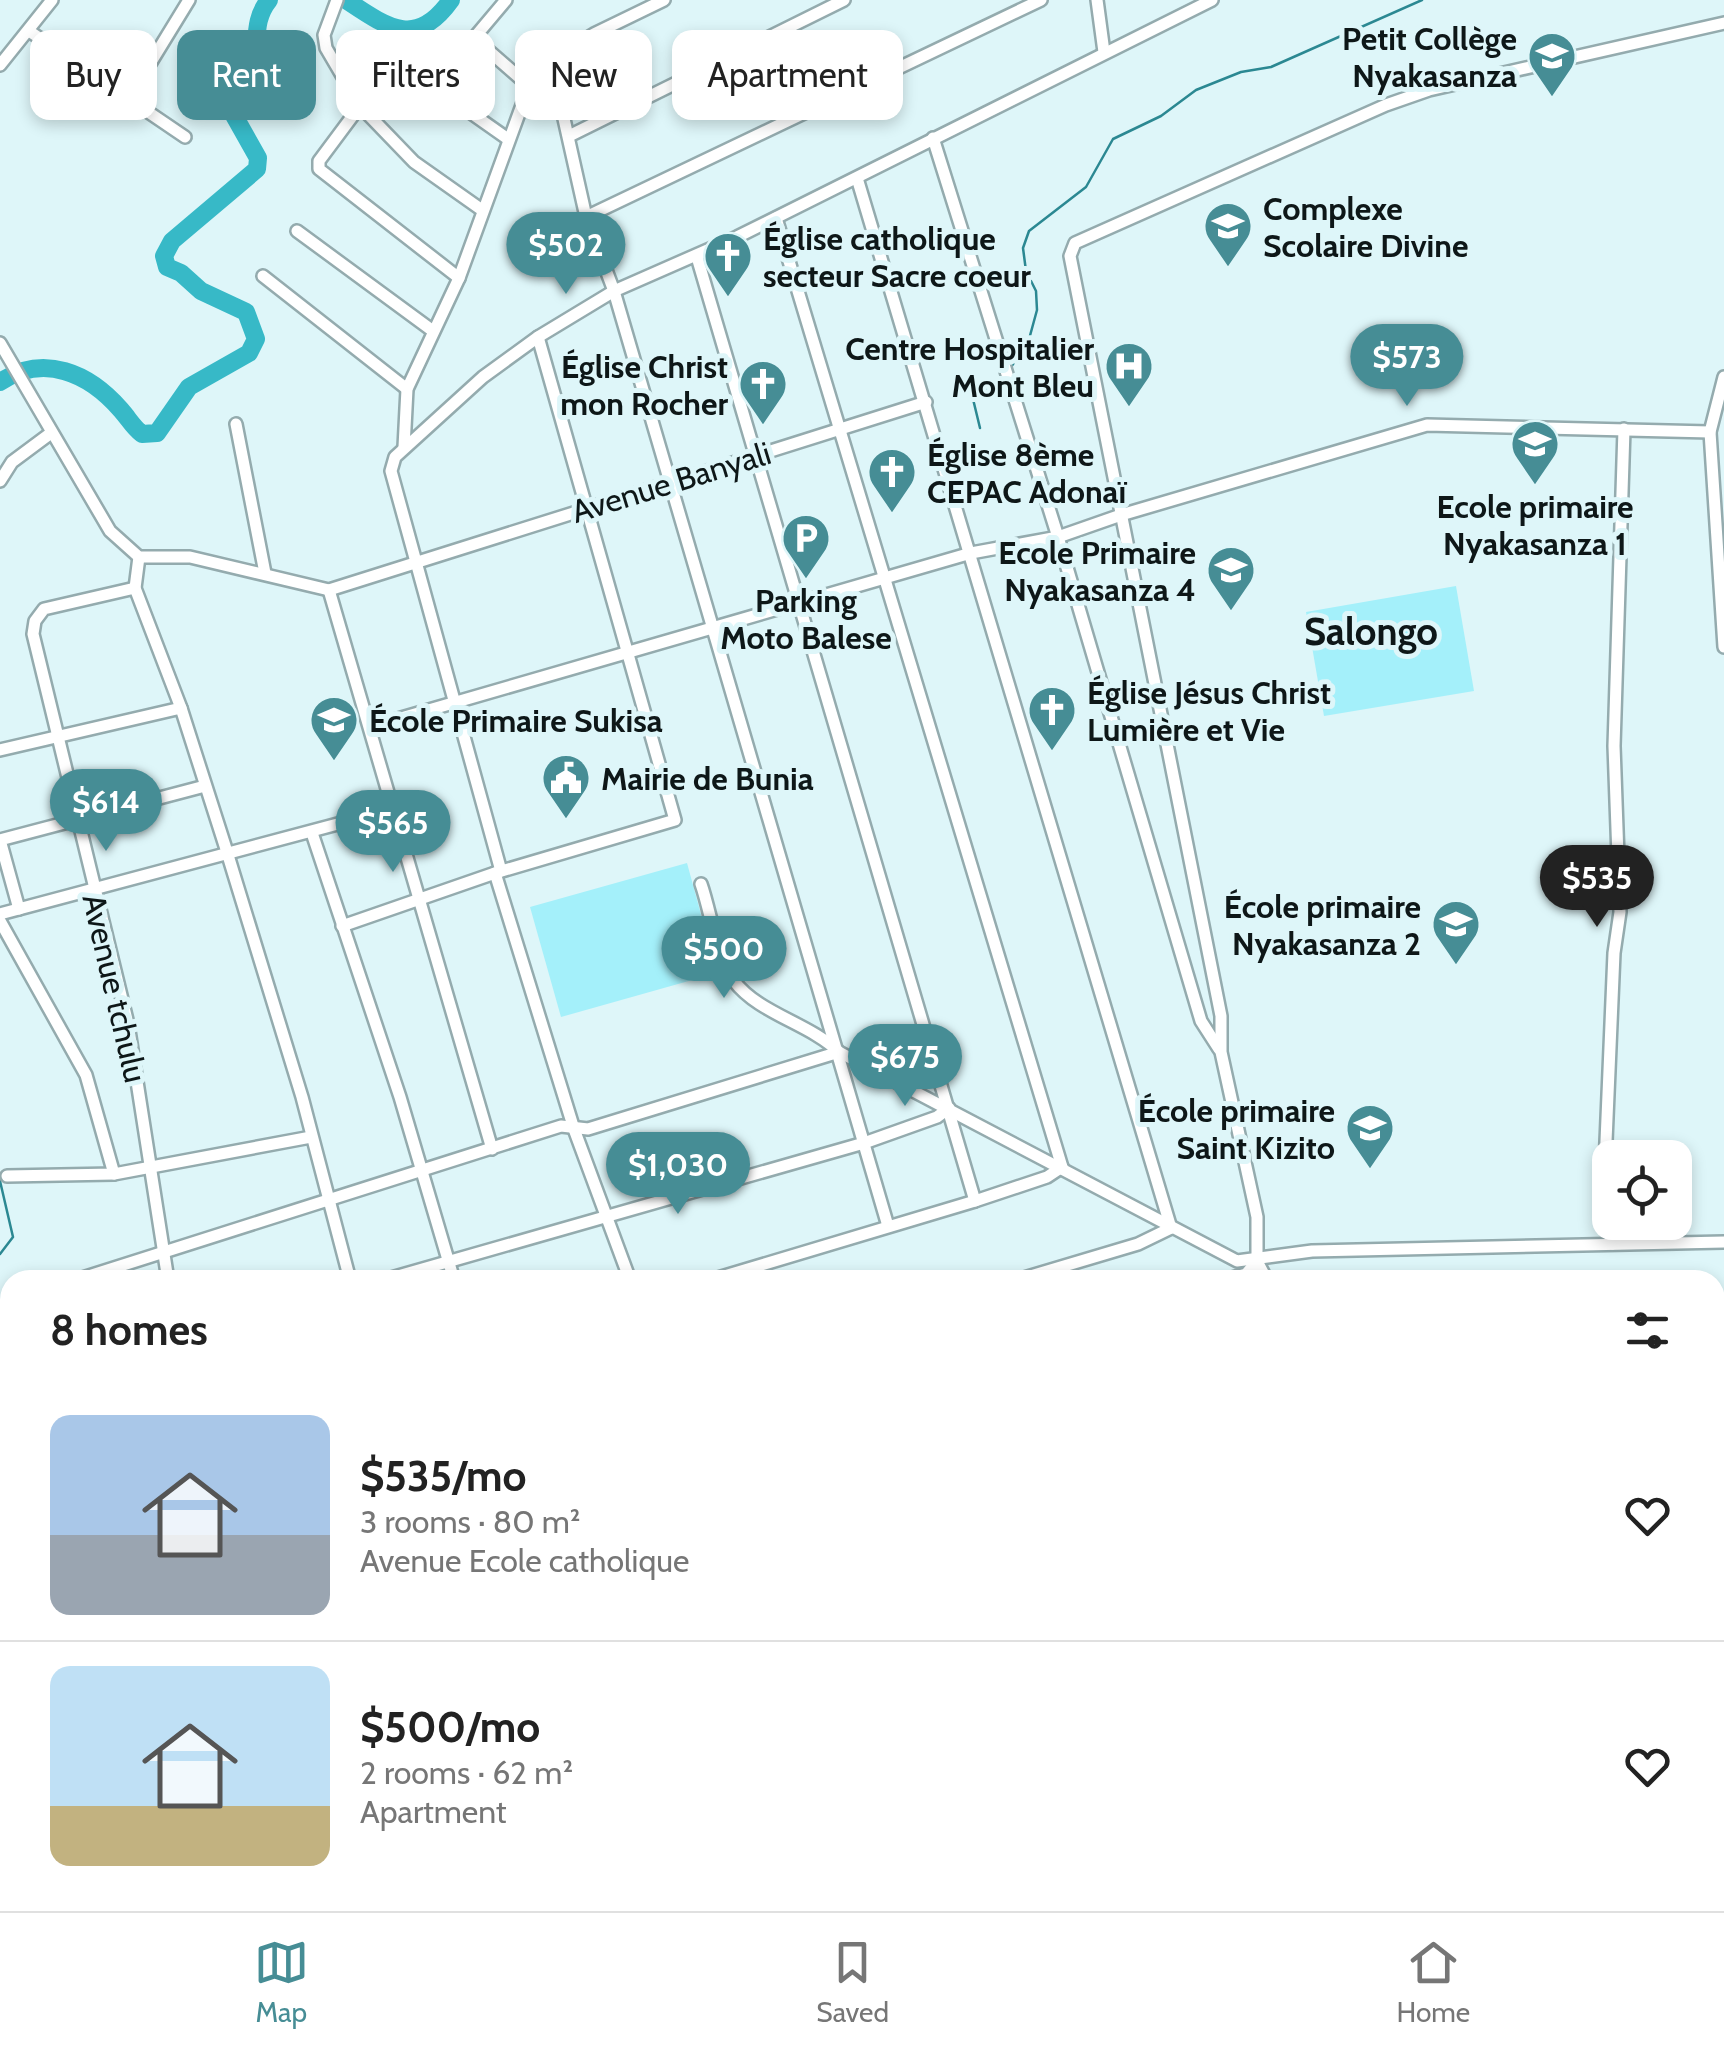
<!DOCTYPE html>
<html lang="en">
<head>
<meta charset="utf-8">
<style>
	body { margin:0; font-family:Cabin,sans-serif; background:#f6f6f6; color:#222; height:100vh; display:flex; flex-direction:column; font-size:38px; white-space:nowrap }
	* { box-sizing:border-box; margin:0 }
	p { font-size:32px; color:#767676 }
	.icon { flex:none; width:55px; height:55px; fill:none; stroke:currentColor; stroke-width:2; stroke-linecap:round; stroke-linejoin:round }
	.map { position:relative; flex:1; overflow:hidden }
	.panel { position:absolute; left:0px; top:1270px; width:1725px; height:642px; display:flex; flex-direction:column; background:#fff; border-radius:30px 30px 0 0; box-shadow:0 5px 15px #0003 }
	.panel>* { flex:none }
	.hud { position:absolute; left:30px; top:30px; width:1000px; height:90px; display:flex; gap:20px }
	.tools { position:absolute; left:1592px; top:1140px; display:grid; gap:20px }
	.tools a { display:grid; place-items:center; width:100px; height:100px; border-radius:20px; background:#fff; box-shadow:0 5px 15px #0003; font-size:50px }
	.price { position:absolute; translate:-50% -85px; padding:0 22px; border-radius:35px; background:#468d95; color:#fff; font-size:32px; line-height:65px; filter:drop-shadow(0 2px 5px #0008) }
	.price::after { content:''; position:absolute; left:50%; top:60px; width:30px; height:22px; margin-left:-15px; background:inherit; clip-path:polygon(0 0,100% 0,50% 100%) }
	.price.active { background:#222; color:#fff }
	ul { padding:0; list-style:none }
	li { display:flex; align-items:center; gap:30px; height:250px; padding:0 50px }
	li+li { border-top:2px solid #e0e0e0 }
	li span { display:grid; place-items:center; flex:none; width:280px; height:200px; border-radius:20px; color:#555 }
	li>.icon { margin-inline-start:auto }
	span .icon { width:120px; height:120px; fill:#fffc; stroke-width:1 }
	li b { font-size:42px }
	h2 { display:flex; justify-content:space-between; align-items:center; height:120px; padding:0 50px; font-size:42px }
	.pill { padding:0 35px; border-radius:20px; background:#fff; box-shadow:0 5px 15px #0003; font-size:35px; line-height:90px }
	.pill.active { background:#468d95; color:#fff }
	.menu { display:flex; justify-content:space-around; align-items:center; height:140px; border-top:2px solid #e0e0e0; background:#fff; font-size:28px; color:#767676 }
	.menu a { display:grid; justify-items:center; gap:5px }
	.menu .active { color:#468d95 }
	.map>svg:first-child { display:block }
	.green { fill:#a4f0fa }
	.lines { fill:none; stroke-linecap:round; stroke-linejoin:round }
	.stream { stroke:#2b8892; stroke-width:2.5 }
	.river { stroke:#37b9c7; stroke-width:18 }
	.minor-casing { stroke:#94abae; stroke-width:16 }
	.minor { stroke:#fff; stroke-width:11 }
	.labels { text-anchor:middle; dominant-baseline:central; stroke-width:10; stroke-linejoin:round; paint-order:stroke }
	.poi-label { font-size:32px; font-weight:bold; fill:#0e1718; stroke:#def6f9; text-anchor:end }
	.street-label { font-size:32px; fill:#0e1718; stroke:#def6f9 }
	.quarter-label { font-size:38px; font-weight:bold; fill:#0e1718; stroke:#def6f9 }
</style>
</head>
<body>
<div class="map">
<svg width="1724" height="1911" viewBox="0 0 1724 1911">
	<rect width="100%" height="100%" fill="#def6f9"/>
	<!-- green -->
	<g class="green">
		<polygon points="1456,586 1474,691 1324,716 1306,612"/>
		<polygon points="687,863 717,973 561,1017 530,907"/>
	</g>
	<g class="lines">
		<!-- stream -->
		<g class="stream">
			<polyline points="1011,367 1028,343 1037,310 1036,291 1026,271 1023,248 1029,231 1086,187 1113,139 1161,116 1196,90 1241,72 1271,67 1422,0"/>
			<polyline points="980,428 973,399 1004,375"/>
			<polyline points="0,1181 13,1237 0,1254"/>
			<polyline points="0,1394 10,1402"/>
			<polyline points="1015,1902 1031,1911"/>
			<polyline points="1002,1911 1007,1902"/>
		</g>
		<!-- river -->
		<g class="river">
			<path d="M346,0C388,28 416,49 451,0"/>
			<path d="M0,382C44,353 89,373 121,410C129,419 133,427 142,434L157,433L189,387L249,353L256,339L246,312L201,291L181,273L167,267L164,256L172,241L257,169L258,158L231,110C240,96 249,84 253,68C259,43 252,21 269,0"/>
		</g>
		<!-- minor casing -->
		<g class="minor-casing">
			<g id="minor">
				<polyline points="337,0 324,35 326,48 360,106 414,162 482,210"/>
				<polyline points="506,0 474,38 529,86 550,88 562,110 586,217 614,291 888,1226"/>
				<polyline points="1097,0 1104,52"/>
				<polyline points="29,31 185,137"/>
				<polyline points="0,65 52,0"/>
				<polyline points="410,70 508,139"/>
				<polyline points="539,85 549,62 594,34 664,0"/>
				<polyline points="129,98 189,0"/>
				<polyline points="360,106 319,161 319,169 459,278"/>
				<polyline points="569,136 844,0"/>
				<polyline points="933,138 1058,537 1201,1021 1219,1049"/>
				<polyline points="857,178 1171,1228"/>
				<polyline points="586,217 1041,0"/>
				<polyline points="776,218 1062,1167"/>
				<polyline points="297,231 433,331"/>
				<polyline points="697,257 975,1201"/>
				<polyline points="263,276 407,389"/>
				<polyline points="0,343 110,531 139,557 190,557 329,590 926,402"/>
				<polyline points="1724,377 1710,432 1724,647"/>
				<polyline points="236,424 265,573"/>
				<polyline points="404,447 407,389 459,278 529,86"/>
				<polyline points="0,481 12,462 51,433"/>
				<polyline points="139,557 135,588 181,708 227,852 302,1097 350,1280"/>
				<polyline points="135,588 44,609 35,621 33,634 128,1024 168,1280"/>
				<polyline points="329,590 492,1149"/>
				<polyline points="370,727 971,553 1058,537 1121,515 1427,425 1710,432"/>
				<polyline points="0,750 181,708"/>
				<polyline points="312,833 400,1097 454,1280"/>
				<polyline points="501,871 391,471 395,457 483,377 538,337 614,291 737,237 1212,0"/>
				<polyline points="495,873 574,1129 630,1280"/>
				<path d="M701,884C711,912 716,957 734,981C759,1014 809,1023 839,1052L1237,1261L1312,1251L1724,1242"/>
				<polyline points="19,909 0,840 205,786"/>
				<polyline points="0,914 394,809"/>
				<polyline points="0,921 86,1075 114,1174"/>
				<polyline points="342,926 495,873 675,820 538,337"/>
				<polyline points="7,1176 114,1174 311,1137"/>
				<polyline points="1610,1214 1605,1165 1614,953 1620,912 1614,746 1624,429"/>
				<polyline points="1611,1222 1613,1244"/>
				<polyline points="1631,1222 1641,1243"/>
				<polyline points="76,1280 561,1126 588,1129 839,1052"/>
				<polyline points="384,1280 864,1143 937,1117 949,1108"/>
				<polyline points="711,1280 975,1201 1047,1177 1062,1167"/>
				<polyline points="1017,1280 1138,1244 1171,1228"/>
				<polyline points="1225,1280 1246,1274 1257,1261"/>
				<polyline points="1267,1280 1257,1261 1257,1217 1221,1052 1221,1016 1070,256 1075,243 1386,105 1429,90 1724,23"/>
				<polyline points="0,1386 10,1383"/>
				<polyline points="1715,1607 1724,1605"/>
				<polyline points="1715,1695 1724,1693"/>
				<polyline points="1715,1782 1724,1780"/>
				<polyline points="0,1806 10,1837"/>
				<polyline points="1715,1868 1724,1866"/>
				<polyline points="0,1899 10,1895"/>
				<polyline points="25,1902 27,1911"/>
				<polyline points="883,1902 903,1911"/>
				<polyline points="1633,1902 1636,1911"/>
				<polyline points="153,1911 154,1902"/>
				<polyline points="253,1911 254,1902"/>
				<polyline points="485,1911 489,1902"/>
				<polyline points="724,1911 727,1902"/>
				<polyline points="922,1911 928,1902"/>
				<polyline points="1317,1911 1318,1902"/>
				<polyline points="1549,1911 1587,1902"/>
			</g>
		</g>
		<!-- minor -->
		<use href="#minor" class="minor"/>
	</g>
	<!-- icons -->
	<defs>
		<g id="school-pin" transform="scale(2.5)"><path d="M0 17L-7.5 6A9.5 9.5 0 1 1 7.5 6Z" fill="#468d95" stroke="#def6f9"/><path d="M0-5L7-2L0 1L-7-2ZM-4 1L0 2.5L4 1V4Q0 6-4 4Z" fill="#fff"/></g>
		<g id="church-pin" transform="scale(2.5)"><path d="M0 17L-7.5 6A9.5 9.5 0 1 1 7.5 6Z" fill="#468d95" stroke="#def6f9"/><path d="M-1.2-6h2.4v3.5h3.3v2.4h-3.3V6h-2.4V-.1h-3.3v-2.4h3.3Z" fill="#fff"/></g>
		<g id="hospital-pin" transform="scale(2.5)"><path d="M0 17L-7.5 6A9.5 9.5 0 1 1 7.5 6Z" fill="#468d95" stroke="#def6f9"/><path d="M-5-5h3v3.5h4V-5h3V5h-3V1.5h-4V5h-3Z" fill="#fff"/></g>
		<g id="parking-pin" transform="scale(2.5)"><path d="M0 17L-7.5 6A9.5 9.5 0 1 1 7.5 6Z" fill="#468d95" stroke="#def6f9"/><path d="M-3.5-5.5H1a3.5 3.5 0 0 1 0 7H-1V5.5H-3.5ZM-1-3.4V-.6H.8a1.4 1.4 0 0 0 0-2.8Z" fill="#fff"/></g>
		<g id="civic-pin" transform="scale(2.5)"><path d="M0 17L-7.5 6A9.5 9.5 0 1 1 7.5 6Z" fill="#468d95" stroke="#def6f9"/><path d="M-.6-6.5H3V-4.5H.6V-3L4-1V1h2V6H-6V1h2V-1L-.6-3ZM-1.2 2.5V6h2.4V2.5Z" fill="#fff"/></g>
	</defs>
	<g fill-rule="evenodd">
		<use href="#school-pin" x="1552" y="56"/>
		<use href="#school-pin" x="1228" y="226"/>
		<use href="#church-pin" x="728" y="256"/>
		<use href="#hospital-pin" x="1129" y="366"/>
		<use href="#church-pin" x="763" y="384"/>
		<use href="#school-pin" x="1535" y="444"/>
		<use href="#church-pin" x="892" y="472"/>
		<use href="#parking-pin" x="806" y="538"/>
		<use href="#school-pin" x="1231" y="570"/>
		<use href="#church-pin" x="1052" y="710"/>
		<use href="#school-pin" x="334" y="720"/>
		<use href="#civic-pin" x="566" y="778"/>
		<use href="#school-pin" x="1456" y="924"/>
		<use href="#school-pin" x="1370" y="1128"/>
	</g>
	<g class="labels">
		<!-- poi labels -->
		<g class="poi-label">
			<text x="1517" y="38">Petit Collège<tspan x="1517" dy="37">Nyakasanza</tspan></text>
			<text x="1263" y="208" text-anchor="start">Complexe<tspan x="1263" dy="37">Scolaire Divine</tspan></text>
			<text x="763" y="238" text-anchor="start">Église catholique<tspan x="763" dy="37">secteur Sacre coeur</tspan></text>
			<text x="1094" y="348">Centre Hospitalier<tspan x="1094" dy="37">Mont Bleu</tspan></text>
			<text x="728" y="366">Église Christ<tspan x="728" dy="37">mon Rocher</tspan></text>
			<text x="927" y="454" text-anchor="start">Église 8ème<tspan x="927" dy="37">CEPAC Adonaï</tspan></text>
			<text x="1535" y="506" text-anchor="middle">Ecole primaire<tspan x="1535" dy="37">Nyakasanza 1</tspan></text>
			<text x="1196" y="552">Ecole Primaire<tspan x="1196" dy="37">Nyakasanza 4</tspan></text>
			<text x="806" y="600" text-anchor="middle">Parking<tspan x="806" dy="37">Moto Balese</tspan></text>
			<text x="1087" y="692" text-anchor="start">Église Jésus Christ<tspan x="1087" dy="37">Lumière et Vie</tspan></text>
			<text x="369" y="720" text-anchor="start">École Primaire Sukisa</text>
			<text x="601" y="778" text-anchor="start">Mairie de Bunia</text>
			<text x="1421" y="906">École primaire<tspan x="1421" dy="37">Nyakasanza 2</tspan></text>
			<text x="1335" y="1110">École primaire<tspan x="1335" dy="37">Saint Kizito</tspan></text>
		</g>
		<!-- street labels -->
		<g class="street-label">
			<text transform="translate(671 482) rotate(-17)">Avenue Banyali</text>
			<text transform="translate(115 988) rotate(77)">Avenue tchulu</text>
		</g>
		<!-- quarter labels -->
		<g class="quarter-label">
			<text x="1371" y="631">Salongo</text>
		</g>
	</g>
</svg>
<div class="tools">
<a><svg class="icon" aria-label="locate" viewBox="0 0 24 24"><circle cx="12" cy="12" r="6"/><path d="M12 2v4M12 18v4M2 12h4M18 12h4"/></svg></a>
</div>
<b class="price" style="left:566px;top:297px">$502</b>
<b class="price" style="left:1407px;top:409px">$573</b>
<b class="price" style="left:106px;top:854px">$614</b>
<b class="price" style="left:393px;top:875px">$565</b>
<b class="price active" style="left:1597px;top:930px">$535</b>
<b class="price" style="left:724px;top:1001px">$500</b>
<b class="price" style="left:905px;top:1109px">$675</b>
<b class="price" style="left:678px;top:1217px">$1,030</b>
<div class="hud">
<a class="pill">Buy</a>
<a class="pill active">Rent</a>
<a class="pill">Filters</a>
<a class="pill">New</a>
<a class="pill">Apartment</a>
</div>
<section class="panel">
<h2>8 homes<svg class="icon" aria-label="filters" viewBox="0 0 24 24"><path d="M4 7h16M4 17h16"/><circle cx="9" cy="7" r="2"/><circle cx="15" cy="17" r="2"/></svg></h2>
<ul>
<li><span style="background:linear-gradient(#a9c7e8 60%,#9aa5b1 0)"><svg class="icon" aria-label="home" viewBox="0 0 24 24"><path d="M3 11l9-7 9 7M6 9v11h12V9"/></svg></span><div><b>$535/mo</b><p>3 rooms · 80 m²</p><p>Avenue Ecole catholique</p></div><svg class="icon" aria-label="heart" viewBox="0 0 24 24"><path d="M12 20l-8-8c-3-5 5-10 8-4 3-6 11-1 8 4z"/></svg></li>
<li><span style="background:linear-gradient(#bfe0f5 70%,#c2b280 0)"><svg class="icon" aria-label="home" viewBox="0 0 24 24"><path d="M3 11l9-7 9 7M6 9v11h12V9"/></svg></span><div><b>$500/mo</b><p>2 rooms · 62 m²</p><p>Apartment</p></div><svg class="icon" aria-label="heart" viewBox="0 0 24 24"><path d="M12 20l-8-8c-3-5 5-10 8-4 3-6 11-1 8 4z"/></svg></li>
</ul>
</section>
</div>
<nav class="menu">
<a class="active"><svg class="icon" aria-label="map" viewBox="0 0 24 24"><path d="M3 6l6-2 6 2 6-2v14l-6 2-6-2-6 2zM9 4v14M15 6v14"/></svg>Map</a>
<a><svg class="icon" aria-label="saved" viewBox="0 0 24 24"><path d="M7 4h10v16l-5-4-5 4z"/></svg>Saved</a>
<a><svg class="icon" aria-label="home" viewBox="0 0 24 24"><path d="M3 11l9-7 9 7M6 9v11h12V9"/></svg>Home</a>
</nav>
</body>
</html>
